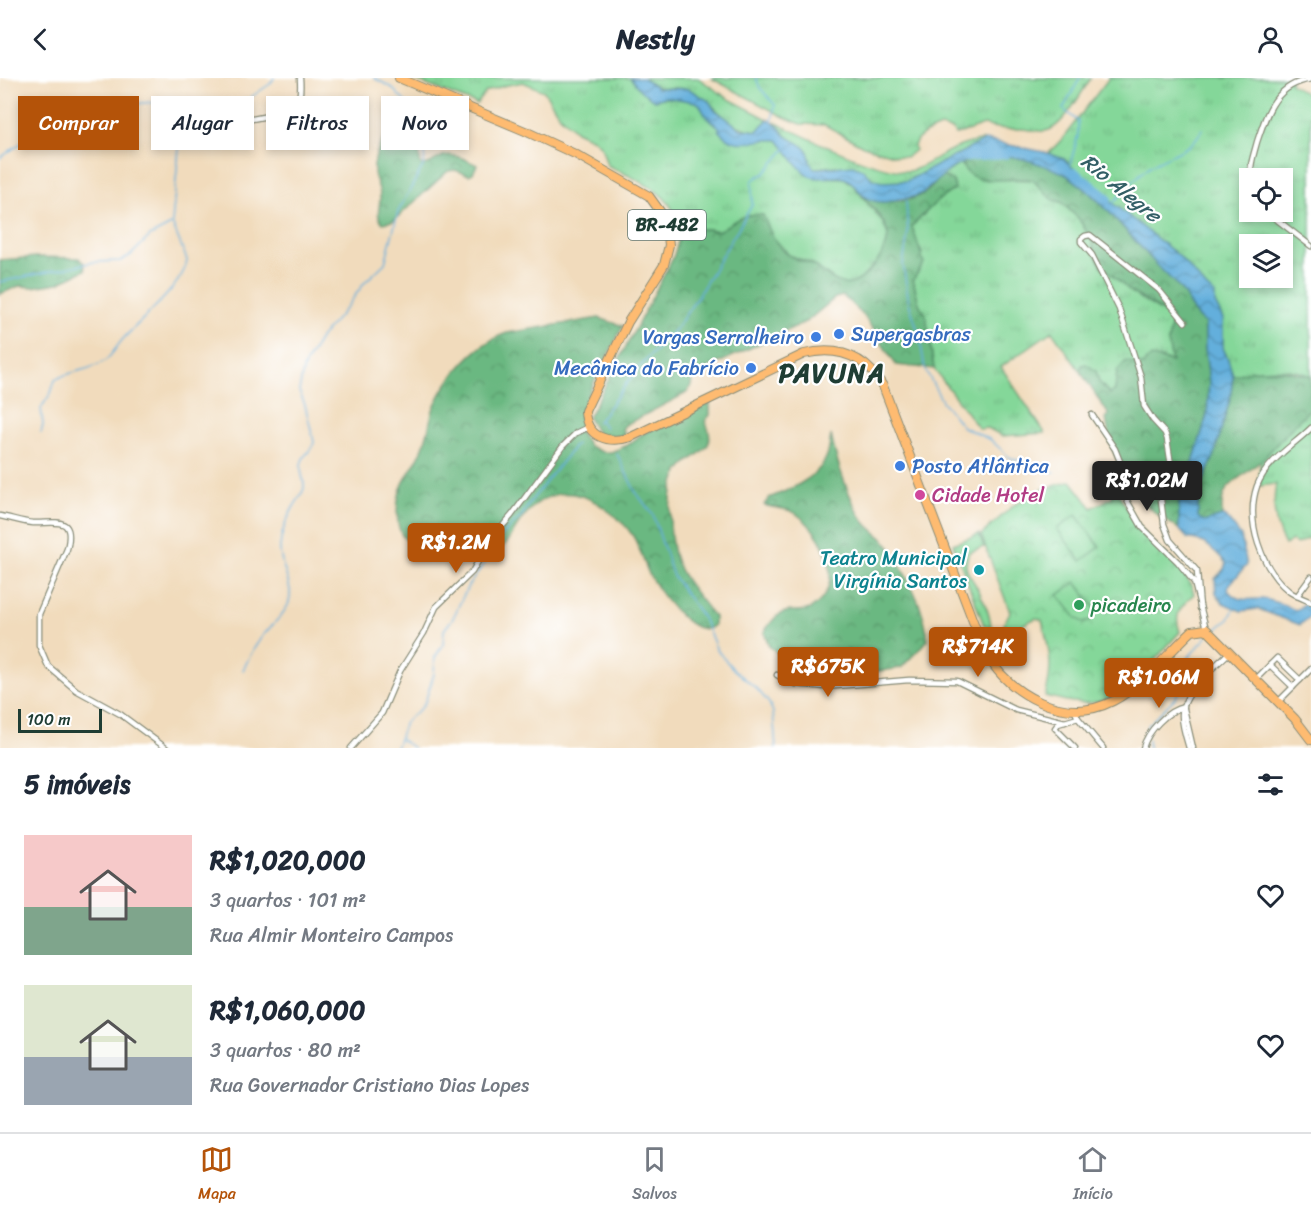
<!DOCTYPE html>
<html lang="pt">
<head>
<meta charset="utf-8">
<style>
	body { margin:0; font-family:Sriracha,sans-serif; background:#f2f2f3; color:#1f2937; height:100vh; display:flex; flex-direction:column; font-size:22px; white-space:nowrap }
	* { box-sizing:border-box; margin:0 }
	p { font-size:20px; color:#747a83 }
	.icon { flex:none; width:33px; height:33px; fill:none; stroke:currentColor; stroke-width:2; stroke-linecap:round; stroke-linejoin:round }
	.map { position:relative; height:670px; overflow:hidden }
	.side { display:flex; flex-direction:column; background:#fff; flex:1 }
	.side>* { flex:none }
	.top-card { position:absolute; left:18px; top:18px; width:600px; height:54px; display:flex; gap:12px }
	.tools { position:absolute; left:1239px; top:90px; display:grid; gap:12px }
	.tools a { display:grid; place-items:center; width:54px; height:54px; border-radius:0px; background:#fff; box-shadow:0 3px 9px #0003; font-size:30px }
	.scale { position:absolute; left:18px; bottom:15px; width:84px; box-sizing:border-box; padding-left:6px; border:3px solid #1f3d34; border-top:0; font-size:16px; line-height:21px; white-space:nowrap; color:#1f3d34; -webkit-text-stroke:4px #fff; paint-order:stroke }
	.price { position:absolute; translate:-50% -51px; padding:0 14px; border-radius:6px; background:#b45309; color:#fff; font-size:20px; line-height:39px; filter:drop-shadow(0 2px 3px #0008) }
	.price::after { content:''; position:absolute; left:50%; top:36px; width:18px; height:14px; margin-left:-9px; background:inherit; clip-path:polygon(0 0,100% 0,50% 100%) }
	.price.active { background:#222; color:#fff }
	ul { padding:0; list-style:none }
	li { display:flex; align-items:center; gap:18px; height:150px; padding:0 24px }
	li span { display:grid; place-items:center; flex:none; width:168px; height:120px; border-radius:0px; color:#555 }
	li>.icon { margin-inline-start:auto }
	span .icon { width:72px; height:72px; fill:#fffc; stroke-width:1 }
	li b { font-size:26px }
	h2 { display:flex; justify-content:space-between; align-items:center; height:72px; padding:0 24px; font-size:26px }
	.chip { padding:0 21px; border-radius:0px; background:#fff; box-shadow:0 3px 9px #0003; font-size:21px; line-height:54px }
	.chip.active { background:#b45309; color:#fff }
	header { display:flex; justify-content:space-between; align-items:center; height:78px; padding:0 24px; background:#fff; font-size:27px; font-weight:800 }
	.dock { display:flex; justify-content:space-around; align-items:center; height:84px; border-top:2px solid #e0e1e3; background:#fff; font-size:16px; color:#747a83 }
	.dock a { display:grid; justify-items:center; gap:3px }
	.dock .active { color:#b45309 }
	.map>svg:first-child { display:block }
	.grass { fill:url(#grass-tufts); stroke:#528a66; stroke-width:1.5; fill-rule:evenodd }
	.forest { fill:url(#forest-crowns); stroke:#457a5a; stroke-width:1.5 }
	.park { fill:url(#park-crowns); stroke:#528a66; stroke-width:1.5 }
	.garden { fill:#84d799; stroke:#528a66; stroke-width:1.5 }
	.water { fill:url(#water-waves); stroke:#417688; stroke-width:1.5 }
	.lines { fill:none; stroke-linecap:round; stroke-linejoin:round }
	.stream { stroke:#63afdc; stroke-width:1.5 }
	.river { stroke:#63afdc; stroke-width:10 }
	.street-casing { stroke:#888c78; stroke-width:7 }
	.highway-casing { stroke:#888c78; stroke-width:10 }
	.street { stroke:#fff; stroke-width:4.5 }
	.highway { stroke:#febb71; stroke-width:8 }
	.shop-dot { fill:#3f7fe0; stroke:#fff; stroke-width:2 }
	.hotel-dot { fill:#d1479c; stroke:#fff; stroke-width:2 }
	.culture-dot { fill:#0f9aa8; stroke:#fff; stroke-width:2 }
	.leisure-dot { fill:#2e9e5b; stroke:#fff; stroke-width:2 }
	.labels { text-anchor:middle; dominant-baseline:central; stroke-width:4.5; stroke-linejoin:round; paint-order:stroke }
	.shield { fill:#fff; stroke:#627771; stroke-width:1.5 }
	.shield-label { font-size:18px; font-weight:bold; fill:#1f3d34 }
	.shop-label { font-size:20px; fill:#366cbe; stroke:#fff; text-anchor:start }
	.hotel-label { font-size:20px; fill:#b23c85; stroke:#fff; text-anchor:start }
	.culture-label { font-size:20px; fill:#0d838f; stroke:#fff; text-anchor:end }
	.leisure-label { font-size:20px; fill:#27864d; stroke:#fff; text-anchor:start }
	.water-label { font-size:21px; font-style:italic; fill:#335f66; stroke:#fff }
	.district-label { font-size:26px; font-weight:bold; letter-spacing:1.5px; fill:#1f3d34; stroke:#fff }
</style>
</head>
<body>
<header><svg class="icon" aria-label="back" viewBox="0 0 24 24"><path d="M15 5l-7 7 7 7"/></svg>Nestly<svg class="icon" aria-label="person" viewBox="0 0 24 24"><circle cx="12" cy="8" r="4"/><path d="M4 21q1-7 8-7t8 7"/></svg></header>
<div class="map">
<svg width="1311" height="670" viewBox="0 0 1311 670">
	<defs>
		<pattern id="grass-tufts" width="24" height="20" patternUnits="userSpaceOnUse" patternTransform="scale(1.5)"><rect width="24" height="20" fill="#84d799"/><path d="M3 7l-1-3M5 7V3M7 7l1-3M15 17l-1-3M17 17v-4M19 17l1-3" fill="none" stroke="#72b984"/></pattern>
		<pattern id="forest-crowns" width="20" height="18" patternUnits="userSpaceOnUse" patternTransform="scale(1.5)"><rect width="20" height="18" fill="#6bb881"/><path d="M2 6a3 3 0 1 1 6 0M12 15a3 3 0 1 1 6 0" fill="none" stroke="#57976a"/></pattern>
		<pattern id="park-crowns" width="20" height="18" patternUnits="userSpaceOnUse" patternTransform="scale(1.5)"><rect width="20" height="18" fill="#84d799"/><path d="M2 6a3 3 0 1 1 6 0M12 15a3 3 0 1 1 6 0" fill="none" stroke="#72b984"/></pattern>
		<pattern id="water-waves" width="16" height="10" patternUnits="userSpaceOnUse" patternTransform="scale(1.5)"><rect width="16" height="10" fill="#63afdc"/><path d="M0 5q4-4 8 0t8 0" fill="none" stroke="#5190b3"/></pattern>
	</defs>
	<rect width="100%" height="100%" fill="#fff"/>
	<filter id="ink" filterUnits="userSpaceOnUse"><feTurbulence type="fractalNoise" baseFrequency=".0167" numOctaves="2"/><feDisplacementMap in="SourceGraphic" scale="12" xChannelSelector="R" yChannelSelector="G"/><feConvolveMatrix kernelMatrix="1 2 1 2 8 2 1 2 1" color-interpolation-filters="sRGB"/></filter>
	<filter id="wash" filterUnits="userSpaceOnUse"><feTurbulence type="fractalNoise" baseFrequency=".008" numOctaves="4" result="noise"/><feDisplacementMap in="SourceGraphic" scale="24" xChannelSelector="R" yChannelSelector="G"/><feGaussianBlur stdDeviation="1.35" result="paint"/><feColorMatrix in="noise" values="0 0 0 0 0 0 0 0 0 0 0 0 0 0 0 0 0 1.4 0 .05"/><feComposite in="paint" operator="in"/></filter>
	<g filter="url(#wash)">
		<rect width="100%" height="100%" fill="#f1dbbc"/>
		<!-- grass -->
		<g class="grass">
			<path d="M409,0H630L654,22C666,19 689,17 700,27C708,34 711,46 722,50C737,57 762,60 778,62L806,96L816,99L844,100L853,107L882,143L888,157L885,175L858,204L845,207L835,203L813,186L789,177L771,157L763,137C745,134 734,143 719,153L707,151L679,152C676,114 636,102 607,87L601,68L593,61L576,53L559,37L544,13L523,4L503,8L486,14L477,26Z"/>
			<path d="M643,0H698L729,21L768,41L757,53C720,48 719,25 691,13C673,5 659,17 643,0Z"/>
			<path d="M711,0H913C923,7 934,7 944,0H1091C1082,13 1062,52 1045,53C1038,54 1029,51 1021,51C1008,51 996,51 984,47L955,57L953,52L940,49L926,55L917,62L914,68L915,72L907,79L896,78L863,68L825,47L801,46L786,40Z"/>
			<path d="M1109,0H1291L1290,5L1311,19V298C1288,287 1256,291 1233,298L1228,281L1223,270V241L1215,225L1214,216L1207,210L1179,178L1091,108L1064,81L1048,76L1063,60ZM1250,100H1282V134H1250ZM1250,166H1282V200H1250Z"/>
			<path d="M774,44C800,56 887,100 913,92C926,88 937,79 949,73C961,67 972,64 985,62L907,103L882,104L872,101L864,92L847,88L843,90L836,88L814,90L810,86C810,71 797,66 787,58C782,54 779,48 774,44Z"/>
			<path d="M961,85C965,94 972,98 980,101L1033,102L1044,114L1053,122L1061,124L1079,141L1092,163L1095,177L1102,188L1139,220L1172,240L1168,264L1172,284L1161,280L1143,287L1125,284L1115,312L1110,316L1099,304L1096,293L1082,287L1080,293L1052,253L1001,289L1045,355L1002,358L988,350L979,351L934,291L926,238L919,226L913,202L922,176L913,156L912,148L938,122L955,111L953,103L942,98Z"/>
			<path d="M1311,330V459L1297,466L1292,463L1285,467C1274,448 1272,428 1276,406L1260,408C1259,401 1258,392 1261,384C1266,369 1299,342 1311,330Z"/>
			<path d="M979,456L984,469L969,474C963,491 967,493 975,506C981,516 990,535 991,548L984,547L953,466Z"/>
		</g>
		<!-- forest -->
		<g class="forest">
			<path d="M408,34C428,39 416,74 421,87C430,88 435,81 443,78C455,75 467,82 477,87L473,95L469,97L455,92L448,93L399,138L393,143L383,145C374,136 381,129 380,118C380,110 375,103 374,95C372,72 391,47 408,34Z"/>
			<path d="M984,76C1006,76 1039,83 1060,93C1091,110 1120,146 1143,172C1155,185 1170,198 1181,212C1191,224 1190,235 1205,245V270L1209,304L1207,337L1188,401L1179,420V451L1156,436L1146,426L1155,412L1147,391C1141,390 1135,392 1128,390C1112,386 1108,354 1106,340L1109,337L1080,293L1082,287L1086,286L1096,293L1099,304L1110,316L1115,312L1117,293L1126,283L1143,287L1146,282L1152,279L1172,284L1168,264L1172,239L1131,214L1102,188L1095,177L1092,163L1079,141L1061,124L1053,122L1044,114L1033,102C1012,97 971,113 961,85Z"/>
			<path d="M942,98L953,103L955,111L938,122L912,148L924,185L913,202L919,226L926,237L934,291L896,287L864,238L843,218L835,220L807,243L691,298C693,306 691,310 685,316L625,347L622,351L625,356L615,361L600,360L588,340L673,180L678,164L679,152L707,151L719,153C734,143 744,134 763,137C770,154 778,174 796,181C801,183 808,184 813,187C824,193 832,204 845,206C862,209 888,174 888,158C887,143 873,130 863,119C882,125 907,126 925,115C931,111 937,103 942,98Z"/>
			<polygon points="37,179 79,180 84,185 85,192 58,205 33,209 19,208 0,216 0,182"/>
			<path d="M599,240L623,248L588,316L581,335L580,354L589,368L602,374H611L628,367L642,356L710,325V337L705,343C723,379 685,372 675,402C668,422 669,455 674,476C680,500 700,519 714,539V547C695,564 660,516 651,500C644,487 641,471 633,458C626,447 617,439 607,432C576,408 544,409 520,444C513,453 509,467 498,472C492,474 489,472 484,470L482,462C464,464 420,473 405,461C396,453 396,428 399,417C402,401 416,387 422,372C428,359 429,345 433,332C437,321 444,310 451,300C466,280 483,263 507,255Z"/>
			<path d="M1253,292L1286,293L1311,298V330C1294,346 1279,364 1263,381C1252,392 1237,399 1227,411C1221,419 1222,429 1222,438L1204,444L1198,439V415L1213,381L1230,321L1233,298Z"/>
			<path d="M831,357C836,382 849,423 864,443C870,452 881,457 887,465C891,470 893,476 896,481C912,506 925,532 928,562L901,590L832,600L811,596L784,581L769,568L764,554C773,541 779,532 796,533C801,533 806,533 810,531C849,508 825,455 795,435C786,429 774,431 764,427L769,420C787,413 816,401 825,382C829,375 830,365 831,357Z"/>
		</g>
		<!-- park -->
		<path class="park" d="M1071,403L1092,430L1111,420L1116,412C1126,428 1134,445 1147,459C1164,477 1187,490 1194,516C1181,529 1173,535 1180,554C1159,576 1127,619 1096,624C1078,627 1062,622 1045,618C1054,591 1049,568 1042,542L1036,540L1006,555L1004,545L1010,534L981,457L1015,426L1043,411Z"/>
		<!-- garden -->
		<g class="garden">
			<polygon points="1076,437 1100,469 1081,483 1057,451"/>
			<polygon points="1076,504 1095,530 1092,541 1084,545 1076,540 1058,517"/>
		</g>
		<!-- water -->
		<path class="water" d="M630,0H643L657,10L689,11L709,23L714,31L741,51L757,53L768,41C777,44 780,52 786,58C793,63 801,65 807,72C811,78 808,84 814,90C827,91 841,88 853,87L864,92L872,101L882,104L907,103L985,62L1044,74L1064,81L1091,108L1179,178L1207,210L1215,216V225L1223,241V270L1228,281L1233,298L1230,321L1213,381L1198,415V439L1204,444L1222,438L1226,439L1241,458L1247,487L1229,507L1228,512C1239,526 1248,520 1264,521C1274,522 1286,529 1296,532L1311,521V538L1300,547L1258,531L1241,533L1223,525L1216,515L1215,501L1224,491L1226,485C1216,474 1203,460 1188,461L1179,451V420L1188,401L1207,337L1209,304L1205,270V245C1190,235 1191,225 1181,212C1174,203 1164,195 1156,186C1132,160 1089,105 1056,92C1014,76 979,66 941,99C923,114 924,119 899,121C894,122 890,124 885,124C858,125 860,105 844,100C834,97 822,102 812,99C801,96 786,71 778,62C757,59 736,75 718,52L720,50L705,37L700,27L696,24L665,19L654,22L641,13Z"/>
		<g class="lines">
			<!-- stream -->
			<g class="stream">
				<polyline points="756,0 760,10 775,27 772,43"/>
				<path d="M0,80C9,74 18,66 27,62C43,55 61,58 78,54C102,48 128,20 155,25C168,27 174,39 182,49L192,50"/>
				<polyline points="1070,87 1078,57 1078,43 1063,31 1080,0"/>
				<polyline points="906,122 908,155 903,186 909,225 919,256 925,291 942,323 963,349 991,362 1009,379 1045,393 1055,394"/>
				<path d="M1113,125C1124,114 1134,101 1146,91C1166,75 1191,76 1202,51"/>
				<polyline points="0,204 94,184 120,183 131,177 150,158 171,147"/>
				<polyline points="601,343 605,350"/>
				<polyline points="598,344 635,294 678,248 698,218 752,127 752,103 757,99 764,96 787,69"/>
				<path d="M41,355L43,347L41,330L51,315L55,302C70,292 92,293 106,282C113,276 118,266 124,260C140,242 185,206 187,182L172,145L179,70L199,44L207,35L216,30L238,28L270,6L274,0"/>
				<polyline points="617,376 635,413 653,437 673,498 703,540 717,572 733,591 757,611 769,625 773,634 776,670"/>
				<polyline points="1213,554 1229,541 1235,529"/>
				<path d="M243,592C249,579 255,567 264,556C272,547 282,539 288,527C296,508 279,489 280,469C281,455 286,442 293,430C297,423 302,417 304,410C305,400 298,394 302,383C305,375 312,373 314,364L305,327L299,313L304,288L321,259L346,230L365,204L385,185L398,134L424,86L425,76L421,53L410,29L391,9L374,0"/>
				<polyline points="1147,657 1147,648 1176,619 1181,609 1184,584 1207,559"/>
				<polyline points="400,661 413,670"/>
				<polyline points="1148,662 1148,670"/>
				<polyline points="396,670 405,644 422,629 425,624 434,596 435,579 443,567 444,552 453,540 468,508 485,484 498,461 521,439 531,423 576,366"/>
			</g>
			<!-- river -->
			<g class="river">
				<polyline points="967,79 1005,76"/>
				<polyline points="1075,95 1107,121"/>
			</g>
		</g>
	</g>
	<g filter="url(#ink)">
		<g class="lines">
			<!-- street casing -->
			<g class="street-casing">
				<g id="street">
					<path d="M199,51L210,57L231,45L289,34C301,24 301,14 300,0"/>
					<path d="M1251,100C1249,88 1254,76 1257,64C1267,34 1275,7 1311,1"/>
					<polyline points="1267,134 1311,168"/>
					<polyline points="1185,244 1159,212 1104,168 1090,157 1085,158 1081,161 1081,164 1092,177 1119,231 1141,299 1144,328 1153,342 1165,355 1167,361 1171,387 1161,422 1164,446 1170,462 1197,493 1200,530"/>
					<polyline points="1092,337 1115,371 1121,386 1119,405 1121,412 1142,449 1178,484 1194,504 1206,551"/>
					<path d="M1311,350C1293,368 1267,382 1257,408C1245,443 1261,491 1290,514C1296,518 1304,521 1311,524"/>
					<path d="M0,438C11,440 22,444 33,445C53,446 76,436 67,471L39,536V567L48,588L76,612L120,636L166,670"/>
					<polyline points="1297,518 1311,499"/>
					<polyline points="1270,587 1293,609"/>
					<polyline points="777,597 796,606 825,609 909,602 957,603 1016,632 1065,644"/>
					<polyline points="1256,601 1277,580 1300,602"/>
					<polyline points="1278,624 1311,591"/>
					<polyline points="1184,631 1193,670"/>
					<polyline points="1075,633 1078,640 1103,670"/>
					<polyline points="351,670 382,635 400,593 424,555 436,529 472,494 489,464 512,437 563,368 576,355 589,349"/>
					<polyline points="1075,670 1055,650 1058,646 1078,640"/>
					<path d="M1143,670C1147,654 1167,632 1184,629"/>
					<path d="M1189,670C1186,660 1182,648 1182,637C1182,615 1215,588 1230,574"/>
				</g>
			</g>
			<!-- highway casing -->
			<g class="highway-casing">
				<path id="highway" d="M399,0L525,53L577,77L649,118L662,136L667,149L669,167L664,187L628,244L585,333C586,360 609,366 631,359L804,276C838,268 865,278 883,308L984,572C997,596 1015,613 1040,624C1110,654 1147,595 1192,553L1206,551L1295,641L1311,662"/>
			</g>
			<!-- street -->
			<use href="#street" class="street"/>
			<!-- highway -->
			<use href="#highway" class="highway"/>
		</g>
	</g>
	<!-- markers -->
	<g class="shop-dot">
		<circle cx="839" cy="256" r="6"/>
		<circle cx="816" cy="259" r="6"/>
		<circle cx="751" cy="290" r="6"/>
		<circle cx="900" cy="388" r="6"/>
	</g>
	<circle class="hotel-dot" cx="920" cy="417" r="6"/>
	<circle class="culture-dot" cx="979" cy="492" r="6"/>
	<circle class="leisure-dot" cx="1079" cy="527" r="6"/>
	<g class="labels">
		<!-- shield labels -->
		<rect class="shield" x="628" y="132" width="78" height="30" rx="4.5"/>
		<g class="shield-label">
			<text x="667" y="147">BR-482</text>
		</g>
		<!-- shop labels -->
		<g class="shop-label">
			<text x="851" y="256">Supergasbras</text>
			<text x="804" y="259" text-anchor="end">Vargas Serralheiro</text>
			<text x="739" y="290" text-anchor="end">Mecânica do Fabrício</text>
			<text x="912" y="388">Posto Atlântica</text>
		</g>
		<!-- hotel labels -->
		<g class="hotel-label">
			<text x="932" y="417">Cidade Hotel</text>
		</g>
		<!-- culture labels -->
		<g class="culture-label">
			<text x="967" y="480">Teatro Municipal<tspan x="967" dy="23">Virgínia Santos</tspan></text>
		</g>
		<!-- leisure labels -->
		<g class="leisure-label">
			<text x="1091" y="527">picadeiro</text>
		</g>
		<!-- water labels -->
		<g class="water-label">
			<text transform="translate(1121 110) rotate(39)">Rio Alegre</text>
		</g>
		<!-- district labels -->
		<g class="district-label">
			<text x="832" y="295">PAVUNA</text>
		</g>
	</g>
</svg>
<div class="tools">
<a><svg class="icon" aria-label="locate" viewBox="0 0 24 24"><circle cx="12" cy="12" r="6"/><path d="M12 2v4M12 18v4M2 12h4M18 12h4"/></svg></a>
<a><svg class="icon" aria-label="layers" viewBox="0 0 24 24"><path d="M12 4l9 5-9 5-9-5zM3 14l9 5 9-5"/></svg></a>
</div>
<div class="scale">100 m</div>
<b class="price active" style="left:1147px;top:434px">R$1.02M</b>
<b class="price" style="left:456px;top:496px">R$1.2M</b>
<b class="price" style="left:978px;top:600px">R$714K</b>
<b class="price" style="left:828px;top:620px">R$675K</b>
<b class="price" style="left:1159px;top:631px">R$1.06M</b>
<div class="top-card">
<a class="chip active">Comprar</a>
<a class="chip">Alugar</a>
<a class="chip">Filtros</a>
<a class="chip">Novo</a>
</div>
</div>
<section class="side">
<h2>5 imóveis<svg class="icon" aria-label="filters" viewBox="0 0 24 24"><path d="M4 7h16M4 17h16"/><circle cx="9" cy="7" r="2"/><circle cx="15" cy="17" r="2"/></svg></h2>
<ul>
<li><span style="background:linear-gradient(#f6c9c9 60%,#7fa58c 0)"><svg class="icon" aria-label="home" viewBox="0 0 24 24"><path d="M3 11l9-7 9 7M6 9v11h12V9"/></svg></span><div><b>R$1,020,000</b><p>3 quartos · 101 m²</p><p>Rua Almir Monteiro Campos</p></div><svg class="icon" aria-label="heart" viewBox="0 0 24 24"><path d="M12 20l-8-8c-3-5 5-10 8-4 3-6 11-1 8 4z"/></svg></li>
<li><span style="background:linear-gradient(#dfe7d0 60%,#9aa5b1 0)"><svg class="icon" aria-label="home" viewBox="0 0 24 24"><path d="M3 11l9-7 9 7M6 9v11h12V9"/></svg></span><div><b>R$1,060,000</b><p>3 quartos · 80 m²</p><p>Rua Governador Cristiano Dias Lopes</p></div><svg class="icon" aria-label="heart" viewBox="0 0 24 24"><path d="M12 20l-8-8c-3-5 5-10 8-4 3-6 11-1 8 4z"/></svg></li>
</ul>
</section>
<nav class="dock">
<a class="active"><svg class="icon" aria-label="map" viewBox="0 0 24 24"><path d="M3 6l6-2 6 2 6-2v14l-6 2-6-2-6 2zM9 4v14M15 6v14"/></svg>Mapa</a>
<a><svg class="icon" aria-label="saved" viewBox="0 0 24 24"><path d="M7 4h10v16l-5-4-5 4z"/></svg>Salvos</a>
<a><svg class="icon" aria-label="home" viewBox="0 0 24 24"><path d="M3 11l9-7 9 7M6 9v11h12V9"/></svg>Início</a>
</nav>
</body>
</html>
